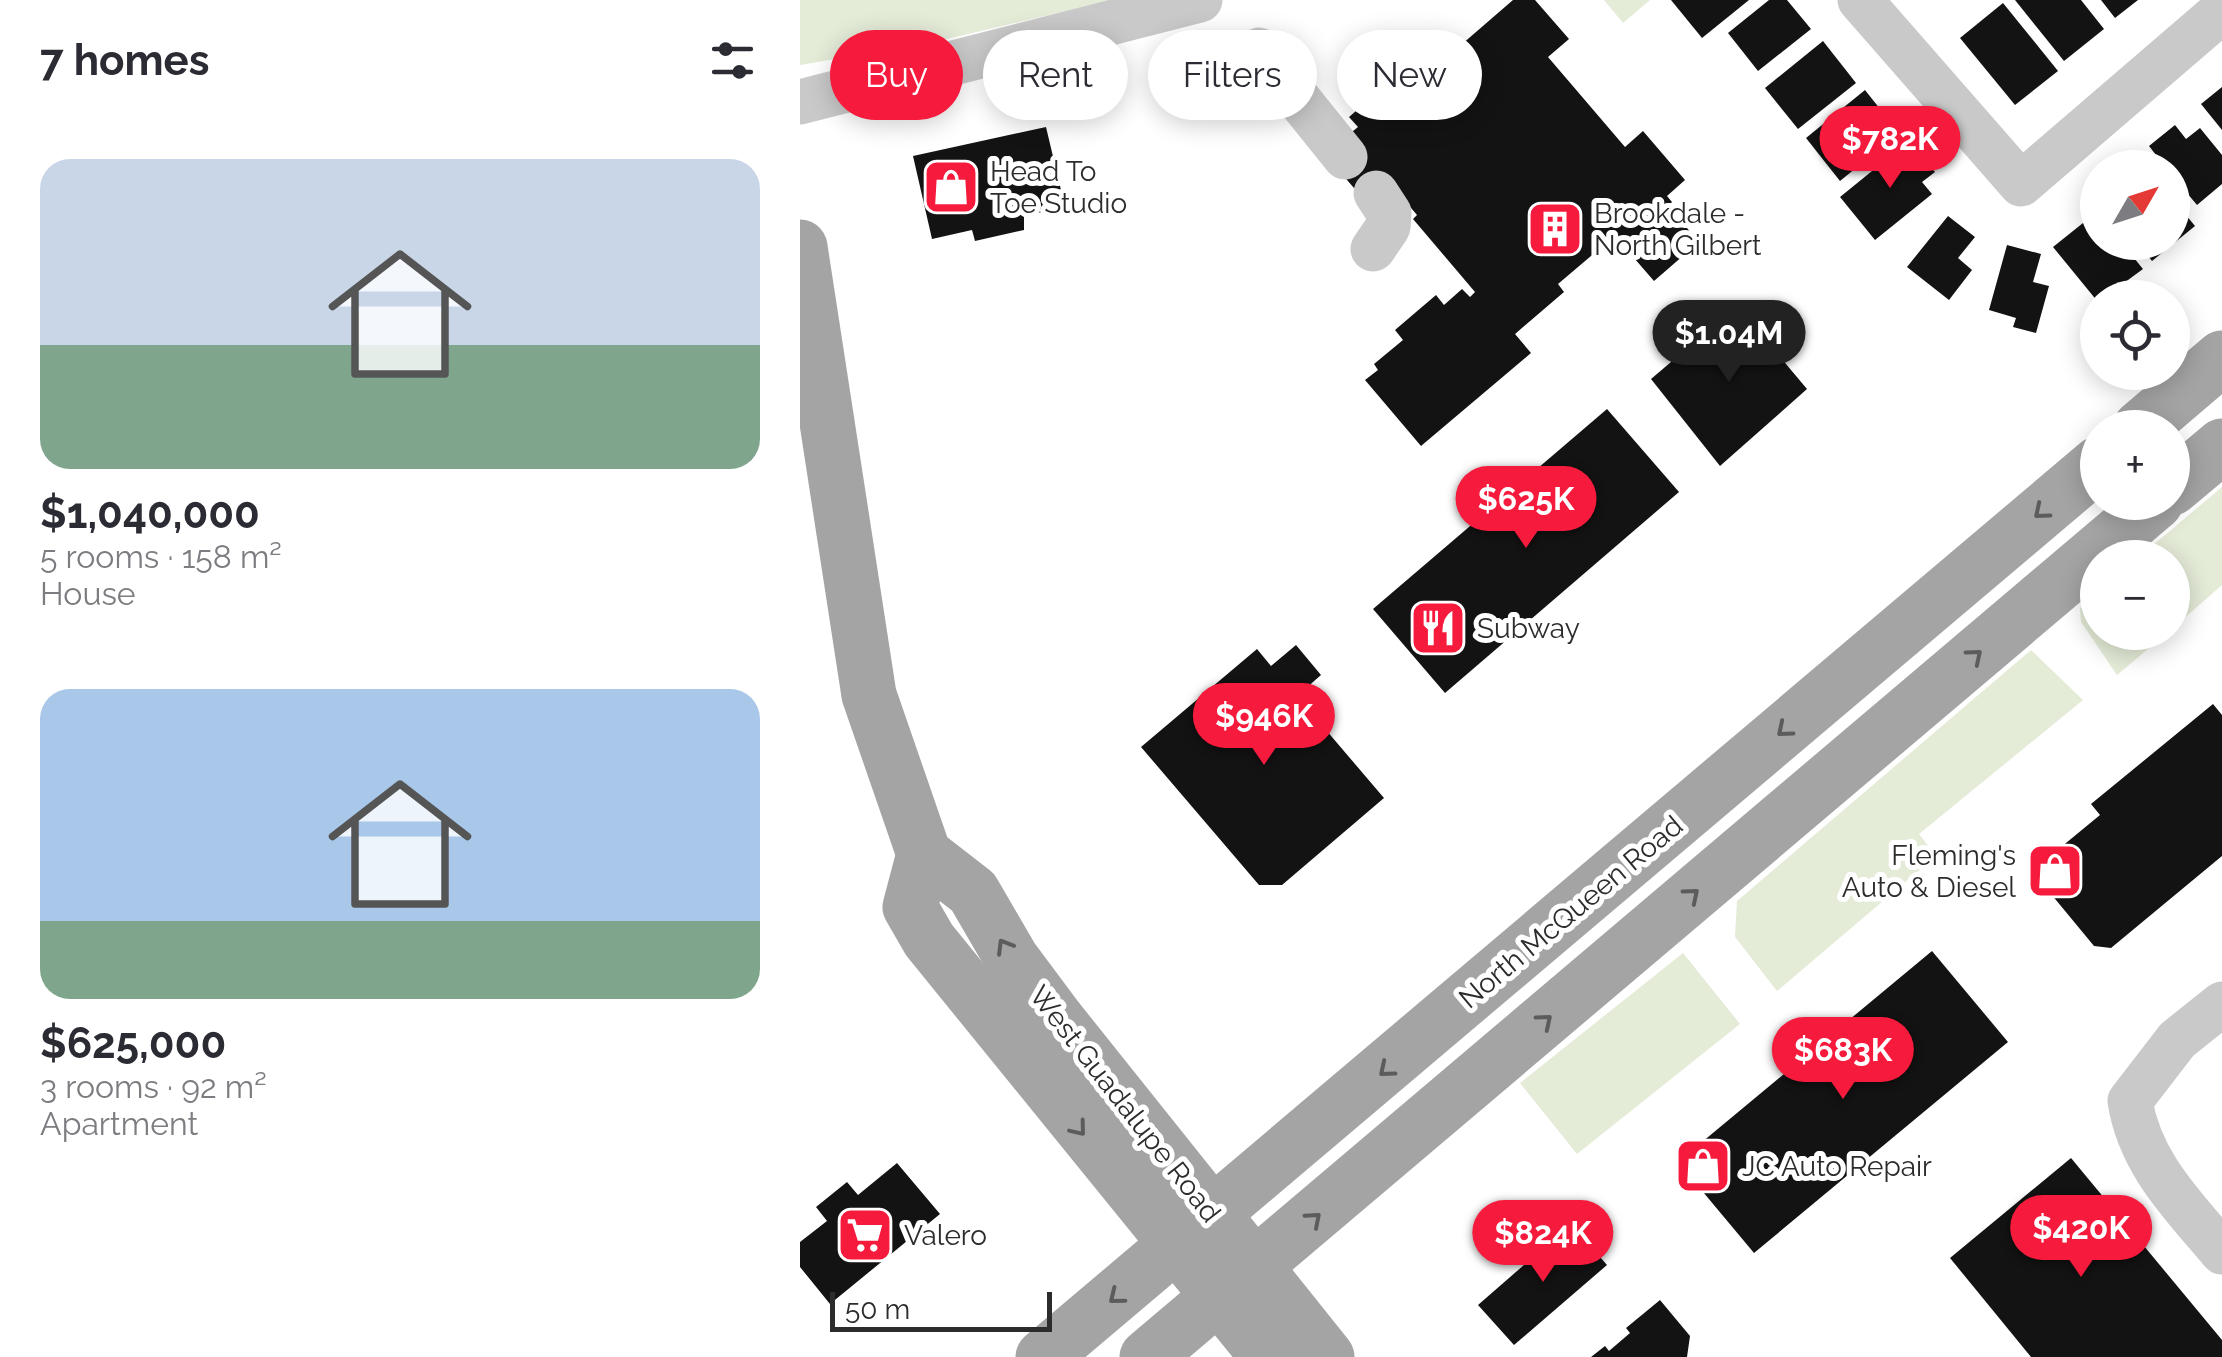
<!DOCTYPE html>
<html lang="en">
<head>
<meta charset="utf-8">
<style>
	body { margin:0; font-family:Raleway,sans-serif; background:#f7f7f7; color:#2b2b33; height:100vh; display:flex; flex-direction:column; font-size:38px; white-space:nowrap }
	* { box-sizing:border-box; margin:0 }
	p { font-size:32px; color:#7c7c81 }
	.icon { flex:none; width:55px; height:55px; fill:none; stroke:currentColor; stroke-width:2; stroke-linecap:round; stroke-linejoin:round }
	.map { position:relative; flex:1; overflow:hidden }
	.details { display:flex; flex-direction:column; background:#fff; width:800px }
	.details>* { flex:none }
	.banner { position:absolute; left:30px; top:30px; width:950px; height:90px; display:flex; gap:20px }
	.needle { width:65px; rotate:51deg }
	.buttons { position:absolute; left:1280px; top:150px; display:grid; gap:20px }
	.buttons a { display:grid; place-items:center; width:110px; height:110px; border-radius:50%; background:#fff; box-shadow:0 5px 25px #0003; font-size:50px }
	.scale { position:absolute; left:30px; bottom:25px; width:222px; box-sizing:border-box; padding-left:10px; border:5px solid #2c2c2c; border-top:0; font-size:28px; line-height:35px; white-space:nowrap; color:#2c2c2c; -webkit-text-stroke:8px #fff; paint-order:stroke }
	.price { position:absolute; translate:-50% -85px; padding:0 22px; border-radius:35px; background:#f61b3d; color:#fff; font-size:32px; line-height:65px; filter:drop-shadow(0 2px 5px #0008) }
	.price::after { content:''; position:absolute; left:50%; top:60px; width:30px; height:22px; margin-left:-15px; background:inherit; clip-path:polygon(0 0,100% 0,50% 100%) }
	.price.on { background:#222; color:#fff }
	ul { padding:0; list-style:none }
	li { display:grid; align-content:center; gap:20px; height:530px; padding:0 40px }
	li span { display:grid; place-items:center; height:310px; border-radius:30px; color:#555 }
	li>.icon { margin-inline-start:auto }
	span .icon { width:180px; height:180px; fill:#fffc; stroke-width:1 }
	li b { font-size:42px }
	h2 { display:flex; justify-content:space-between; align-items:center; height:120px; padding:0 40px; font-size:42px }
	.pill { padding:0 35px; border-radius:45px; background:#fff; box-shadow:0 5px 25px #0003; font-size:35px; line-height:90px }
	.pill.on { background:#f61b3d; color:#fff }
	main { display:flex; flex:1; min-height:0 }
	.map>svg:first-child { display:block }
	.green { fill:#e4ebd7 }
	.building { fill:#131313 }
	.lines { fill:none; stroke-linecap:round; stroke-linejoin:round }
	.minor { stroke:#c9c9c9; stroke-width:45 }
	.major { stroke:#a4a4a4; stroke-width:55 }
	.oneway { stroke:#5c5c5c }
	.labels { text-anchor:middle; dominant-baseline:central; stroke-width:10; stroke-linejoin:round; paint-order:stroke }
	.poi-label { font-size:28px; fill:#2c2c2c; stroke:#fff; text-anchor:start }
	.street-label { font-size:28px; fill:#2c2c2c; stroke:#fff }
</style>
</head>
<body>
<main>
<section class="details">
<h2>7 homes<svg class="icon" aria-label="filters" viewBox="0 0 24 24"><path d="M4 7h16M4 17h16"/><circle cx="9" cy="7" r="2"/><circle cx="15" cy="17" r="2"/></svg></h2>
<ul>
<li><span style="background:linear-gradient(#c9d6e8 60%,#7fa58c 0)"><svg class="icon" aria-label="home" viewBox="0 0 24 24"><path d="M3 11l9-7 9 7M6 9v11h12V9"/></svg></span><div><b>$1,040,000</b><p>5 rooms · 158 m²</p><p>House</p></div></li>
<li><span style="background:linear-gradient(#a9c7e8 75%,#7fa58c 0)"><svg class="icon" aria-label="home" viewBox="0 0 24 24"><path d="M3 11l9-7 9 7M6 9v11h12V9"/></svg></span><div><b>$625,000</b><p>3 rooms · 92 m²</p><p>Apartment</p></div></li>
</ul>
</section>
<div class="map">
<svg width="1422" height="1357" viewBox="0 0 1422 1357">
	<rect width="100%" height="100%" fill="#fff"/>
	<!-- green -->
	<g class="green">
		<polygon points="0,0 313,0 130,43 0,65"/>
		<polygon points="804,0 850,0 823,23"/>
		<polygon points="1422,487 1422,585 1373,628 1372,558 1339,557"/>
		<polygon points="1297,593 1298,632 1367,633 1317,675 1281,622 1280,608"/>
		<polygon points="1231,650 1283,700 1119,834 1136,856 977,991 935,937 937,901"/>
		<polygon points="883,953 940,1024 777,1154 720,1083"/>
	</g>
	<!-- building -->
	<g class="building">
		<polygon points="713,0 735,0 769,39 748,57 825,147 843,131 885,180 867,196 872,202 868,206 899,242 854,281 821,243 816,246 811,239 758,284 764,292 715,334 731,353 621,446 565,380 578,370 574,364 603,340 595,330 636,295 644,305 662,289 670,297 675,292 613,219 617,215 595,189 566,202 535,166 543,139 558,127 549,117 580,90 587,99 634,59 639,64"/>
		<polygon points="871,0 949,0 902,38"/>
		<polygon points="969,0 987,0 1011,29 958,71 928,33"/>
		<polygon points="1215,0 1281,0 1304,29 1264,61"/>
		<polygon points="1301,0 1338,0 1315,18"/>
		<polygon points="1203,3 1258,71 1215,105 1160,38"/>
		<polygon points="1023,41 1056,83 998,129 965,88"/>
		<polygon points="1422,87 1422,130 1401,104"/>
		<polygon points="1065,90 1099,133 1040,181 1006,138"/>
		<polygon points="1375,125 1386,139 1400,128 1422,155 1422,184 1397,205 1372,175 1372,168 1366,168 1349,146"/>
		<polygon points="246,127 265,207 224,216 224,230 175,241 172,230 132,239 113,156"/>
		<polygon points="1109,141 1135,172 1122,182 1132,194 1075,240 1040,197"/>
		<polygon points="1340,158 1348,168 1328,168"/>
		<polygon points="1372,198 1395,226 1352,261 1337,242 1372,242"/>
		<polygon points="1298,211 1298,242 1321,242 1343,269 1298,302 1253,247"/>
		<polygon points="1148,216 1175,237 1158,258 1172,270 1149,300 1107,267"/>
		<polygon points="1207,245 1241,254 1233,282 1249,286 1236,333 1213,327 1216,318 1189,310"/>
		<polygon points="937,306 1007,389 920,466 851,379"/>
		<polygon points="807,409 879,492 645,693 573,609"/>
		<polygon points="496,645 521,675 497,696 584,798 482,885 459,885 341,747 457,649 471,666"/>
		<polygon points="1413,704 1422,715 1422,856 1311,948 1294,946 1232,871 1300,815 1291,804"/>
		<polygon points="1132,951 1208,1042 954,1253 878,1162"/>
		<polygon points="1271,1158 1422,1340 1422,1357 1231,1357 1150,1258"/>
		<polygon points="97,1163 140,1214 30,1304 0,1267 0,1242 27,1221 16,1207 47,1182 58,1195"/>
		<polygon points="771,1224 807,1265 714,1345 678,1305"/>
		<polygon points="860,1300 890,1336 887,1357 791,1357 805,1346 809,1351 830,1333 826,1328"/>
	</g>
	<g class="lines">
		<!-- minor -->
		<g class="minor">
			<polyline points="1060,0 1221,184 1422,11"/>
			<polyline points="459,50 545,157"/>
			<polyline points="0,102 400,0"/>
			<polyline points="573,249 588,227 589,213 576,193"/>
			<path d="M1422,1004L1377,1040L1330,1101C1340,1164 1383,1205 1422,1252"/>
		</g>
		<!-- major -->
		<g class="major">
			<polyline points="0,247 69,695 124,854 173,892 212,959 256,1018 527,1357"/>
			<polyline points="1340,428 1422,358"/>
			<polyline points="1372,488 1422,446"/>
			<polyline points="124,854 110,907 129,940 468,1357"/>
			<polyline points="243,1357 1298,464"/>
			<polyline points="347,1357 1356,502"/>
		</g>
	</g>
	<!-- one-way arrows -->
	<defs><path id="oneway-chevron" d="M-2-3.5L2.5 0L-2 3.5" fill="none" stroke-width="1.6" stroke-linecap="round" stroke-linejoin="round" transform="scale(2.5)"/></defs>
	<g class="oneway">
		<use href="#oneway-chevron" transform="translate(1241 512) rotate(140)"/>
		<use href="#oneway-chevron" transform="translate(1175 656) rotate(-40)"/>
		<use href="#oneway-chevron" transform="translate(984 730) rotate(140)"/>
		<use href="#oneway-chevron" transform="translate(892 895) rotate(-40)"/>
		<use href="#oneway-chevron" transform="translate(204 946) rotate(-121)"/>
		<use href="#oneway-chevron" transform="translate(745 1021) rotate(-40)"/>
		<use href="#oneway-chevron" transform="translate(586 1070) rotate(140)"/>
		<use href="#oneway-chevron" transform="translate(279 1129) rotate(51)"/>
		<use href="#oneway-chevron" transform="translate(514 1219) rotate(-41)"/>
		<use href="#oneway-chevron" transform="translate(316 1297) rotate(141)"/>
	</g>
	<!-- icons -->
	<defs>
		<g id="shop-square" transform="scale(2.875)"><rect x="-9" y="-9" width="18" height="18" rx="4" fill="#f61b3d" stroke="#fff"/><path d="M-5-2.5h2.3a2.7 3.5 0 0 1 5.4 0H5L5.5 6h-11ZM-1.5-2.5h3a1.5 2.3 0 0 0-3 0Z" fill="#fff"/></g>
		<g id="building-square" transform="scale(2.875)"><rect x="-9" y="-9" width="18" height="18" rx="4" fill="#f61b3d" stroke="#fff"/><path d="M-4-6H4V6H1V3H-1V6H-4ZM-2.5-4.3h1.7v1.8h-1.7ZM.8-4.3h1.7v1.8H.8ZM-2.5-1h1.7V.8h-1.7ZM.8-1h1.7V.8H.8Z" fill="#fff"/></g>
		<g id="restaurant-square" transform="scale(2.875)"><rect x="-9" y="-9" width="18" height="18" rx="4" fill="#f61b3d" stroke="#fff"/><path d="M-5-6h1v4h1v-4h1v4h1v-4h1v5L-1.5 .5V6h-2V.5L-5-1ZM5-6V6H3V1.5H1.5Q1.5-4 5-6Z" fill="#fff"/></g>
		<g id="supermarket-square" transform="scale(2.875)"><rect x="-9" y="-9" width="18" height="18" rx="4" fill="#f61b3d" stroke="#fff"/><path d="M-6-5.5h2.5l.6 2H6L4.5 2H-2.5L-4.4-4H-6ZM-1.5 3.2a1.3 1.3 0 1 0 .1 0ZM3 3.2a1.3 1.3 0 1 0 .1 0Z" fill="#fff"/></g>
	</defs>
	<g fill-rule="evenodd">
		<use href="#shop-square" x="151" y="187"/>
		<use href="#building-square" x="755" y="229"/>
		<use href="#restaurant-square" x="638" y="628"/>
		<use href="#shop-square" x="1255" y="871"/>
		<use href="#shop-square" x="903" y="1166"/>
		<use href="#supermarket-square" x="65" y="1235"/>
	</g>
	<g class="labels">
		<!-- poi labels -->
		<g class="poi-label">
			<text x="190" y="171">Head To<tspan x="190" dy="32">Toe Studio</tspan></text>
			<text x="794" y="213">Brookdale -<tspan x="794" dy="32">North Gilbert</tspan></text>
			<text x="677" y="628">Subway</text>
			<text x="1216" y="855" text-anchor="end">Fleming's<tspan x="1216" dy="32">Auto &amp; Diesel</tspan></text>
			<text x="942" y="1166">JC Auto Repair</text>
			<text x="104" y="1235">Valero</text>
		</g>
		<!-- street labels -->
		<g class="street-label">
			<text transform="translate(771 912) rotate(-40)">North McQueen Road</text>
			<text transform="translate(325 1104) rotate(52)">West Guadalupe Road</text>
		</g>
	</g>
</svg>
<div class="buttons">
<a><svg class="needle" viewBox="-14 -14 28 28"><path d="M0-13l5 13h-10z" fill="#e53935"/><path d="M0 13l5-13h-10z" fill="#7c7c81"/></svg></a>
<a><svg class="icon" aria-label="locate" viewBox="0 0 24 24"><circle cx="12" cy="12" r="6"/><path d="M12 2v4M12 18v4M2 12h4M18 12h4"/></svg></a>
<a>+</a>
<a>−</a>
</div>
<div class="scale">50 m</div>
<b class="price" style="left:1090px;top:191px">$782K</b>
<b class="price on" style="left:929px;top:385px">$1.04M</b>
<b class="price" style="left:726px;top:551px">$625K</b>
<b class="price" style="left:464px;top:768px">$946K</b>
<b class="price" style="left:1043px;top:1102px">$683K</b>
<b class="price" style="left:1281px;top:1280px">$420K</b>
<b class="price" style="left:743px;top:1285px">$824K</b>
<div class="banner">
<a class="pill on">Buy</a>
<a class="pill">Rent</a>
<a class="pill">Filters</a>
<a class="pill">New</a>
</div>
</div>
</main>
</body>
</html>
